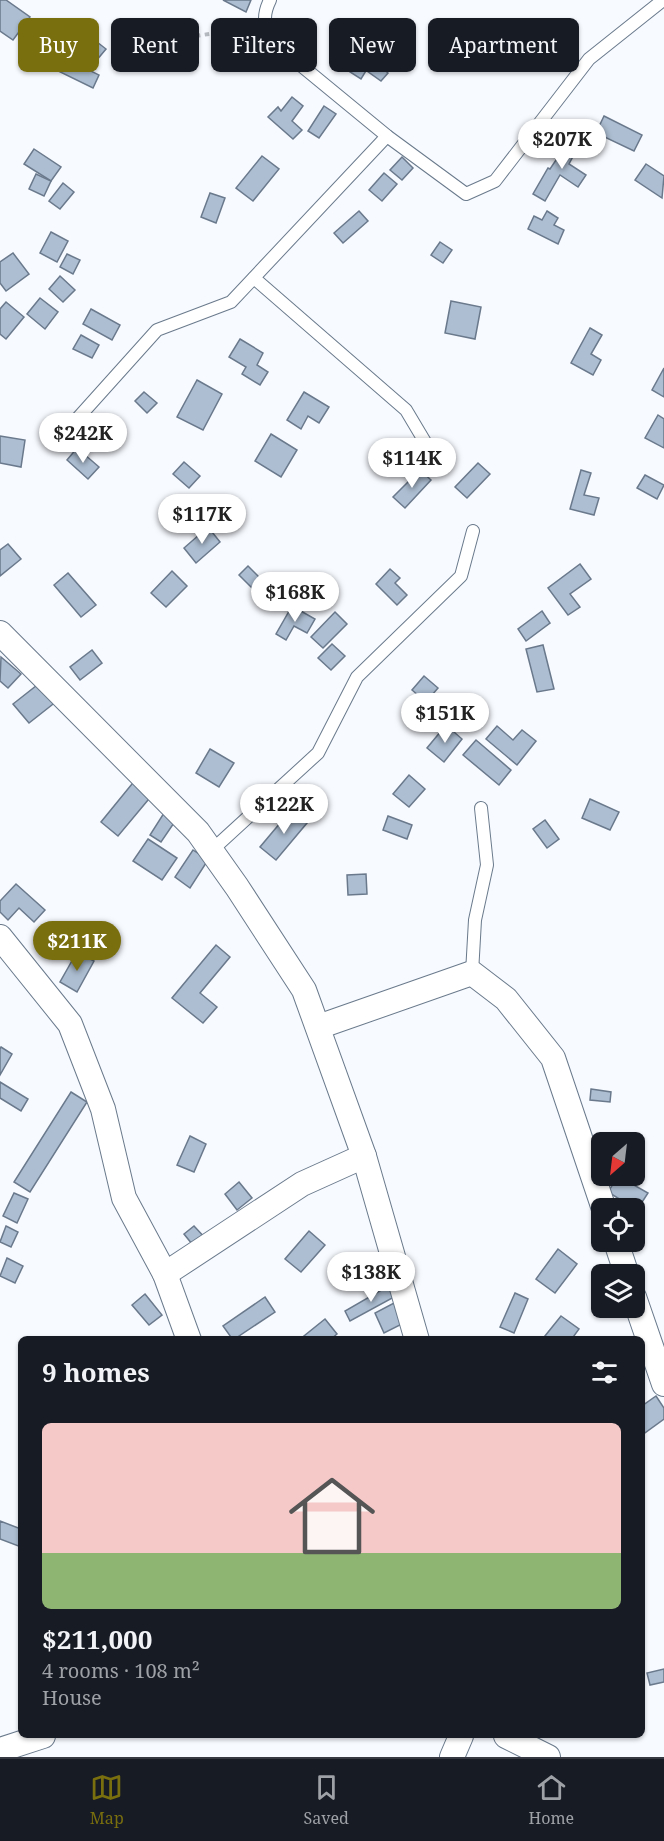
<!DOCTYPE html>
<html lang="en">
<head>
<meta charset="utf-8">
<style>
	body { margin:0; font-family:"Noto Serif",serif; background:#242831; color:#f1f3f6; height:100vh; display:flex; flex-direction:column; font-size:22px; white-space:nowrap }
	* { box-sizing:border-box; margin:0 }
	p { font-size:20px; color:#9ea1a6 }
	.icon { flex:none; width:33px; height:33px; fill:none; stroke:currentColor; stroke-width:2; stroke-linecap:round; stroke-linejoin:round }
	.map { position:relative; flex:1; overflow:hidden }
	.side { position:absolute; left:18px; top:1336px; width:627px; height:402px; display:flex; flex-direction:column; background:#171b24; border-radius:9px; box-shadow:0 2px 4px #0004 }
	.side>* { flex:none }
	.guide { position:absolute; left:18px; top:18px; width:628px; height:54px; display:flex; gap:12px }
	.needle { width:39px; rotate:208deg }
	.tools { position:absolute; left:591px; top:1132px; display:grid; gap:12px }
	.tools a { display:grid; place-items:center; width:54px; height:54px; border-radius:9px; background:#171b24; box-shadow:0 2px 4px #0004; font-size:30px }
	.price { position:absolute; translate:-50% -51px; padding:0 14px; border-radius:21px; background:#fff; color:#222; font-size:20px; line-height:39px; filter:drop-shadow(0 2px 3px #0008) }
	.price::after { content:''; position:absolute; left:50%; top:36px; width:18px; height:14px; margin-left:-9px; background:inherit; clip-path:polygon(0 0,100% 0,50% 100%) }
	.price.current { background:#7a6f0e; color:#fff }
	ul { padding:0; list-style:none }
	li { display:grid; align-content:center; gap:12px; height:318px; padding:0 24px }
	li+li { border-top:2px solid #363941 }
	li span { display:grid; place-items:center; height:186px; border-radius:9px; color:#555 }
	li>.icon { margin-inline-start:auto }
	span .icon { width:108px; height:108px; fill:#fffc; stroke-width:1 }
	li b { font-size:26px }
	h2 { display:flex; justify-content:space-between; align-items:center; height:72px; padding:0 24px; font-size:26px }
	.chip { padding:0 21px; border-radius:9px; background:#171b24; box-shadow:0 2px 4px #0004; font-size:21px; line-height:54px }
	.chip.current { background:#7a6f0e; color:#fff }
	.tab-bar { display:flex; justify-content:space-around; align-items:center; height:84px; border-top:2px solid #363941; background:#171b24; font-size:16px; color:#9ea1a6 }
	.tab-bar a { display:grid; justify-items:center; gap:3px }
	.tab-bar .current { color:#7a6f0e }
	.map>svg:first-child { display:block }
	.building { fill:#adbed2; stroke:#6a798c; stroke-width:1.5 }
	.lines { fill:none; stroke-linecap:round; stroke-linejoin:round }
	.lane-casing { stroke:#6a7a8c; stroke-width:14 }
	.street-casing { stroke:#6a7a8c; stroke-width:26 }
	.path { stroke:#b5bac0; stroke-width:4; stroke-dasharray:4.5 4.5; stroke-linecap:butt }
	.lane { stroke:#fff; stroke-width:12 }
	.street { stroke:#fff; stroke-width:24 }
</style>
</head>
<body>
<div class="map">
<svg width="664" height="1757" viewBox="0 0 664 1757">
	<rect width="100%" height="100%" fill="#f7faff"/>
	<!-- building -->
	<g class="building">
		<polygon points="0,0 6,0 30,17 13,40 0,31"/>
		<polygon points="223,0 251,0 246,12"/>
		<polygon points="74,24 106,49 96,61 65,36"/>
		<polygon points="366,38 380,48 361,79 347,70"/>
		<polygon points="38,42 56,49 52,59 33,52"/>
		<polygon points="61,56 99,75 93,88 54,69"/>
		<polygon points="374,61 388,73 381,81 367,71"/>
		<polygon points="292,97 303,106 292,121 302,130 293,139 268,117 278,107 281,111"/>
		<polygon points="324,106 336,114 319,138 308,131"/>
		<polygon points="604,116 642,135 634,151 596,133"/>
		<polygon points="575,131 584,136 569,164 586,175 578,187 560,175 545,201 533,194 548,168 550,169 558,157 561,159"/>
		<polygon points="34,149 61,167 51,181 24,164"/>
		<polygon points="262,156 279,169 253,201 236,188"/>
		<polygon points="402,157 413,168 402,180 390,170"/>
		<polygon points="646,164 664,176 662,198 635,180"/>
		<polygon points="384,173 397,184 382,201 369,190"/>
		<polygon points="36,174 51,181 44,196 29,189"/>
		<polygon points="63,183 74,192 60,209 49,201"/>
		<polygon points="210,193 225,198 216,223 201,217"/>
		<polygon points="359,211 368,221 343,243 334,233"/>
		<polygon points="547,211 558,218 554,225 564,230 558,244 528,229 534,216 542,220"/>
		<polygon points="51,232 68,241 57,262 40,253"/>
		<polygon points="440,242 452,250 443,263 431,255"/>
		<polygon points="13,253 29,274 6,291 0,283 0,262"/>
		<polygon points="67,254 80,260 73,274 60,267"/>
		<polygon points="60,276 75,290 63,302 49,289"/>
		<polygon points="40,298 58,312 45,329 27,314"/>
		<polygon points="451,301 481,307 475,339 445,333"/>
		<polygon points="6,302 24,317 6,339 0,334 0,309"/>
		<polygon points="91,309 120,325 112,340 83,324"/>
		<polygon points="590,328 602,335 591,354 601,360 593,375 571,363"/>
		<polygon points="81,335 99,345 92,358 73,349"/>
		<polygon points="240,339 263,353 257,365 268,372 260,385 242,374 246,367 229,357"/>
		<polygon points="664,368 664,397 652,390"/>
		<polygon points="197,380 222,394 203,430 177,417"/>
		<polygon points="144,392 157,403 147,413 135,401"/>
		<polygon points="304,392 329,407 319,423 308,416 301,429 287,420"/>
		<polygon points="658,415 664,419 664,448 645,438"/>
		<polygon points="271,434 297,450 281,477 255,461"/>
		<polygon points="0,436 25,440 21,467 0,463"/>
		<polygon points="77,448 99,467 88,479 67,460"/>
		<polygon points="184,462 200,476 189,488 173,474"/>
		<polygon points="478,463 490,474 467,498 455,487"/>
		<polygon points="420,470 431,480 405,508 393,497"/>
		<polygon points="581,470 591,473 584,495 599,498 594,515 570,509"/>
		<polygon points="645,475 664,485 657,499 637,488"/>
		<polygon points="208,527 220,542 196,563 184,548"/>
		<polygon points="8,544 21,559 0,576 0,550"/>
		<polygon points="580,564 591,579 570,594 580,607 568,615 548,588"/>
		<polygon points="248,566 261,579 252,588 239,575"/>
		<polygon points="390,569 400,578 395,583 407,595 397,605 376,584"/>
		<polygon points="172,571 187,586 166,607 151,593"/>
		<polygon points="68,573 96,605 81,617 54,585"/>
		<polygon points="292,606 315,619 307,633 294,626 286,640 276,634"/>
		<polygon points="542,611 550,623 526,641 518,629"/>
		<polygon points="335,612 347,624 323,648 311,637"/>
		<polygon points="332,644 345,656 331,670 318,658"/>
		<polygon points="543,645 554,689 537,692 526,649"/>
		<polygon points="92,650 102,663 80,680 70,667"/>
		<polygon points="1,657 21,674 8,688 0,681"/>
		<polygon points="424,676 438,688 426,702 412,690"/>
		<polygon points="41,682 57,701 29,723 13,704"/>
		<polygon points="446,725 462,739 444,762 427,748"/>
		<polygon points="497,726 513,740 522,730 536,741 517,765 486,739"/>
		<polygon points="476,740 511,770 499,785 463,755"/>
		<polygon points="210,749 234,763 219,787 196,773"/>
		<polygon points="409,775 425,789 409,807 393,794"/>
		<polygon points="136,779 153,794 118,836 101,822"/>
		<polygon points="590,799 619,812 610,830 582,818"/>
		<polygon points="291,810 307,823 276,860 260,847"/>
		<polygon points="164,813 176,820 161,842 150,835"/>
		<polygon points="388,816 412,825 407,839 383,830"/>
		<polygon points="545,820 559,839 547,848 533,829"/>
		<polygon points="148,839 177,858 162,880 133,861"/>
		<polygon points="193,850 208,860 190,888 175,877"/>
		<polygon points="366,874 367,894 348,895 347,875"/>
		<polygon points="16,884 45,910 34,922 19,908 8,920 0,912 0,901"/>
		<polygon points="216,945 230,957 200,993 217,1007 203,1023 172,998"/>
		<polygon points="77,952 94,961 77,992 60,982"/>
		<polygon points="1,1047 12,1054 0,1075 0,1049"/>
		<polygon points="0,1082 28,1099 21,1111 0,1098"/>
		<polygon points="591,1089 611,1092 610,1102 590,1100"/>
		<polygon points="71,1092 87,1102 30,1192 14,1182"/>
		<polygon points="190,1136 206,1144 194,1172 177,1165"/>
		<polygon points="618,1176 648,1193 637,1210 608,1192"/>
		<polygon points="239,1182 252,1198 237,1210 225,1194"/>
		<polygon points="14,1193 28,1199 17,1223 3,1216"/>
		<polygon points="6,1226 18,1232 11,1247 0,1242"/>
		<polygon points="194,1226 207,1240 196,1249 184,1234"/>
		<polygon points="309,1231 325,1245 301,1272 285,1259"/>
		<polygon points="558,1249 577,1264 555,1293 536,1279"/>
		<polygon points="7,1258 23,1266 15,1283 0,1276"/>
		<polygon points="390,1285 396,1296 350,1321 345,1311"/>
		<polygon points="515,1293 528,1299 514,1333 500,1327"/>
		<polygon points="145,1294 162,1315 149,1325 132,1305"/>
		<polygon points="265,1297 275,1312 233,1340 223,1326"/>
		<polygon points="394,1303 404,1323 384,1333 375,1313"/>
		<polygon points="561,1316 579,1329 571,1340 550,1340 545,1336"/>
		<polygon points="325,1319 337,1334 330,1340 299,1340"/>
		<polygon points="656,1396 664,1408 664,1419 642,1435 642,1406"/>
		<polygon points="0,1521 21,1529 21,1547 0,1539"/>
		<polygon points="664,1669 664,1682 650,1685 647,1673"/>
	</g>
	<g class="lines">
		<!-- lane casing -->
		<g class="lane-casing">
			<g id="lane">
				<path d="M270,0C261,18 265,27 275,44L387,136L466,194L495,181L589,59L663,0"/>
				<polyline points="254,278 406,410 431,452"/>
				<polyline points="60,438 157,330 231,302 387,136"/>
				<polyline points="211,851 318,753 357,677 461,576 473,531"/>
				<polyline points="472,973 475,920 487,865 481,808"/>
			</g>
		</g>
		<!-- street casing -->
		<g class="street-casing">
			<g id="street">
				<polyline points="0,633 198,832 237,887 304,990 364,1156 417,1340"/>
				<polyline points="0,937 70,1024 103,1109 124,1198 165,1274 189,1340"/>
				<polyline points="318,1027 472,973 506,999 553,1058 604,1209"/>
				<polyline points="616,1242 627,1275"/>
				<polyline points="165,1274 302,1184 364,1156"/>
				<polyline points="634,1297 664,1384"/>
				<polyline points="506,1736 548,1757"/>
				<polyline points="0,1750 43,1736"/>
				<polyline points="452,1757 461,1736"/>
			</g>
		</g>
		<!-- path -->
		<polyline class="path" points="160,35 190,37 246,28"/>
		<!-- lane -->
		<use href="#lane" class="lane"/>
		<!-- street -->
		<use href="#street" class="street"/>
	</g>
</svg>
<div class="tools">
<a><svg class="needle" viewBox="-14 -14 28 28"><path d="M0-13l5 13h-10z" fill="#e53935"/><path d="M0 13l5-13h-10z" fill="#9ea1a6"/></svg></a>
<a><svg class="icon" aria-label="locate" viewBox="0 0 24 24"><circle cx="12" cy="12" r="6"/><path d="M12 2v4M12 18v4M2 12h4M18 12h4"/></svg></a>
<a><svg class="icon" aria-label="layers" viewBox="0 0 24 24"><path d="M12 4l9 5-9 5-9-5zM3 14l9 5 9-5"/></svg></a>
</div>
<b class="price" style="left:562px;top:170px">$207K</b>
<b class="price" style="left:83px;top:464px">$242K</b>
<b class="price" style="left:412px;top:489px">$114K</b>
<b class="price" style="left:202px;top:545px">$117K</b>
<b class="price" style="left:295px;top:623px">$168K</b>
<b class="price" style="left:445px;top:744px">$151K</b>
<b class="price" style="left:284px;top:835px">$122K</b>
<b class="price current" style="left:77px;top:972px">$211K</b>
<b class="price" style="left:371px;top:1303px">$138K</b>
<div class="guide">
<a class="chip current">Buy</a>
<a class="chip">Rent</a>
<a class="chip">Filters</a>
<a class="chip">New</a>
<a class="chip">Apartment</a>
</div>
<section class="side">
<h2>9 homes<svg class="icon" aria-label="filters" viewBox="0 0 24 24"><path d="M4 7h16M4 17h16"/><circle cx="9" cy="7" r="2"/><circle cx="15" cy="17" r="2"/></svg></h2>
<ul>
<li><span style="background:linear-gradient(#f6c9c9 70%,#8fb573 0)"><svg class="icon" aria-label="home" viewBox="0 0 24 24"><path d="M3 11l9-7 9 7M6 9v11h12V9"/></svg></span><div><b>$211,000</b><p>4 rooms · 108 m²</p><p>House</p></div></li>
</ul>
</section>
</div>
<nav class="tab-bar">
<a class="current"><svg class="icon" aria-label="map" viewBox="0 0 24 24"><path d="M3 6l6-2 6 2 6-2v14l-6 2-6-2-6 2zM9 4v14M15 6v14"/></svg>Map</a>
<a><svg class="icon" aria-label="saved" viewBox="0 0 24 24"><path d="M7 4h10v16l-5-4-5 4z"/></svg>Saved</a>
<a><svg class="icon" aria-label="home" viewBox="0 0 24 24"><path d="M3 11l9-7 9 7M6 9v11h12V9"/></svg>Home</a>
</nav>
</body>
</html>
